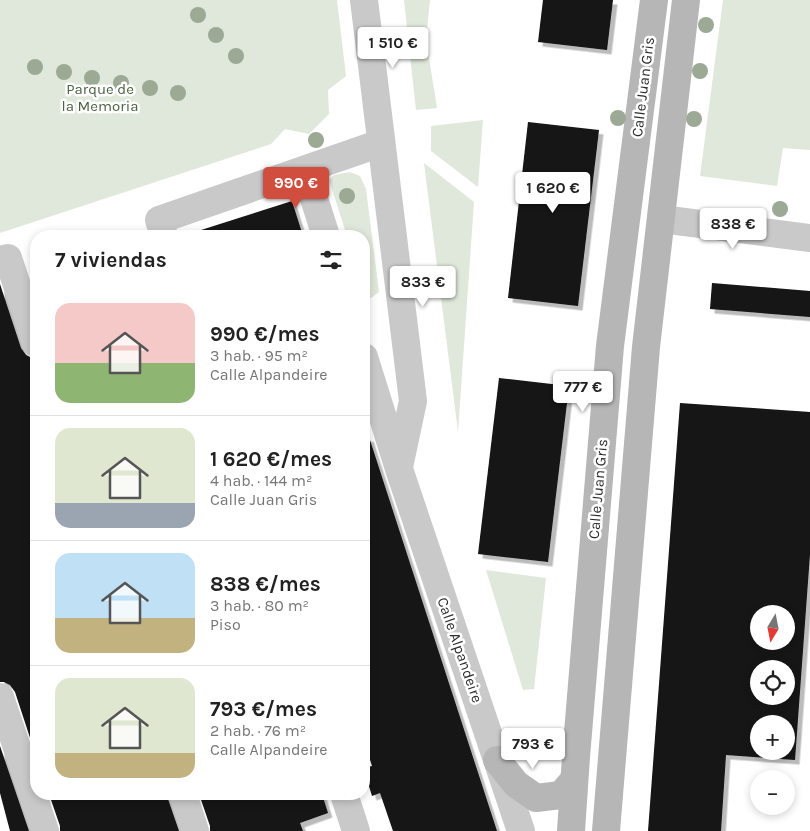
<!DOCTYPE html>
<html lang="es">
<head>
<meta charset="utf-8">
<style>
	body { margin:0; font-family:Karla,sans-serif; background:#f6f6f6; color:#222; height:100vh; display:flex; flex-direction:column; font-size:19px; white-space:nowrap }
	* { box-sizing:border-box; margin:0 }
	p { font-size:16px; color:#767676 }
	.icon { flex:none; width:28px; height:28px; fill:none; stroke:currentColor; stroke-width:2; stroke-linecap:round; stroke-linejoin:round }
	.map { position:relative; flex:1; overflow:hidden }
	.details { position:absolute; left:30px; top:230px; width:340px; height:570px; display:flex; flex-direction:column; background:#fff; border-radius:20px; box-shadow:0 2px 8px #0003 }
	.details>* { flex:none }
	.needle { width:32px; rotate:190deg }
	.fabs { position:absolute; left:750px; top:605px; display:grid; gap:10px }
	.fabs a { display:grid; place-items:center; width:45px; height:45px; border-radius:50%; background:#fff; box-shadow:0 2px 8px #0003; font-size:25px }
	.price { position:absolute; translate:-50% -42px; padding:0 11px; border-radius:5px; background:#fff; color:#222; font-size:16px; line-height:32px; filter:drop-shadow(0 1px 2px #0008) }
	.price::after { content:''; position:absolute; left:50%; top:30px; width:15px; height:11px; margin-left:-8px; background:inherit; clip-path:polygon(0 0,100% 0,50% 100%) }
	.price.selected { background:#d14e3f; color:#fff }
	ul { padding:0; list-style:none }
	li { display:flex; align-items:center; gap:15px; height:125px; padding:0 25px }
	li+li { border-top:1px solid #e0e0e0 }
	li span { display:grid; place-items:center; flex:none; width:140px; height:100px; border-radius:15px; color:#555 }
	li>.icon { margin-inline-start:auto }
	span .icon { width:60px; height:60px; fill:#fffc; stroke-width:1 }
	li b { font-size:21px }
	h2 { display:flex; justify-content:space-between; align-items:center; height:60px; padding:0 25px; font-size:21px }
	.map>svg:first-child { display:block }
	.green { fill:#dfe8da }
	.building { fill:#131313; fill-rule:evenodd; filter:url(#shadow) }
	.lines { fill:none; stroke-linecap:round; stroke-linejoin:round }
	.minor { stroke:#c9c9c9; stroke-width:28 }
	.secondary { stroke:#b6b6b6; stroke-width:28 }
	.tree { fill:#9ba995 }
	.labels { text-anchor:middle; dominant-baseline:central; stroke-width:5; stroke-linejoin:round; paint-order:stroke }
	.street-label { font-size:15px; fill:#2c2c2c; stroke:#fff }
	.park-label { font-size:15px; fill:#49623e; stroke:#fff }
</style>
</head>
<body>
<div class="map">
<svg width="810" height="831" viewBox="0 0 810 831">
	<defs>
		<filter id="shadow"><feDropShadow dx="4.5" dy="4.5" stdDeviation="0" flood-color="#0004"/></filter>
	</defs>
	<rect width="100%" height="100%" fill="#fff"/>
	<!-- green -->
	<g class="green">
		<polygon points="0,0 337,0 346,76 328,90 329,114 309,134 285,129 271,144 0,233"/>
		<polygon points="404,0 430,0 426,39 437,108 416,110"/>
		<polygon points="723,0 810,0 810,150 783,148 777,186 700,176"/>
		<polygon points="483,120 478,187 431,151 431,126"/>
		<polygon points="424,163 474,202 458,432"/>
		<polygon points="350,172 360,176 366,189 379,292 371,298 365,293 364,291 364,236 347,236 329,180 334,175"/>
		<polygon points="486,570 546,578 534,689 523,690"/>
	</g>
	<!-- building -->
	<g class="building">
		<polygon points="543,0 613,0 607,50 538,42"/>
		<polygon points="528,122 599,130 578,306 508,298"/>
		<polygon points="292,201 303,236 199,236 198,231"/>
		<polygon points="712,283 810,291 810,317 710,309"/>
		<polygon points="0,284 21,348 26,355 32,358 36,358 36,756 15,692 10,685 4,682 0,682"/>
		<polygon points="499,378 569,386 548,562 478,554"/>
		<path d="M680,403L810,412V554L795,760L726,755L721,831H648ZM759,614H786V641H759ZM759,669H786V696H759ZM759,724H786V751H759Z"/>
		<polygon points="369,437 419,591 497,831 393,831 380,793 372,796 364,770 364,768 372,766 364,741 364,438"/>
		<polygon points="0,746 29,831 10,831 0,793"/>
		<polygon points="49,794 168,794 168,799 179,831 60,831 60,826"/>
		<polygon points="199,794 322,794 328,813 300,823 303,831 210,831 210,826"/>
	</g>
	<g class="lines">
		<!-- minor -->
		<g class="minor">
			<polyline points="364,0 413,401 399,467"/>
			<polyline points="305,170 326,236"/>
			<polyline points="661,219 810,238"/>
			<polyline points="164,236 159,220 381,143"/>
			<polyline points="0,260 8,258 36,343"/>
			<polyline points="364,357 399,469 521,831"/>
			<polyline points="0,697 45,831"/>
			<polyline points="183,794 195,831"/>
			<polyline points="344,794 356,831"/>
		</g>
		<!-- secondary -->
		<g class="secondary">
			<polyline points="497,760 516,784 536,798 561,795 574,780"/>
			<polyline points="571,831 576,757 610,346 654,0"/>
			<polyline points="606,831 646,347 686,0"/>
		</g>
	</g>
	<!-- trees -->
	<g class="tree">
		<circle cx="198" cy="15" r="8"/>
		<circle cx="706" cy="25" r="8"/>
		<circle cx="216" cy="35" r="8"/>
		<circle cx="236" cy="56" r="8"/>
		<circle cx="35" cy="67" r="8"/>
		<circle cx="700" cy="71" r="8"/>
		<circle cx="64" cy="72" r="8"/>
		<circle cx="92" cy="78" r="8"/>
		<circle cx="121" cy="83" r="8"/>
		<circle cx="150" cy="88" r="8"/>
		<circle cx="178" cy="93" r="8"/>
		<circle cx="618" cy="118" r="8"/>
		<circle cx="694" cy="119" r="8"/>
		<circle cx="316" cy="140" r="8"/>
		<circle cx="347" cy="196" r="8"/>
		<circle cx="780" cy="209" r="8"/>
	</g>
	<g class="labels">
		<!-- street labels -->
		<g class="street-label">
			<text transform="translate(643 87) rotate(-83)">Calle Juan Gris</text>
			<text transform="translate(598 489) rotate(-85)">Calle Juan Gris</text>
			<text transform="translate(460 650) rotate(71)">Calle Alpandeire</text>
		</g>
		<!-- park labels -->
		<g class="park-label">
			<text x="100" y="89">Parque de<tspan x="100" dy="17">la Memoria</tspan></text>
		</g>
	</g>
</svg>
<div class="fabs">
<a><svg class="needle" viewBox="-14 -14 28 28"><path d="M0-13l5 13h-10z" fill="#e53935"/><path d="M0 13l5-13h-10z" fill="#767676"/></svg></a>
<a><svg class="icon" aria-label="locate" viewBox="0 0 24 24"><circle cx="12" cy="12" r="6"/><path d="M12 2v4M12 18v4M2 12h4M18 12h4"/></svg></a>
<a>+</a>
<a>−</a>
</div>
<b class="price" style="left:393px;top:69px">1 510 €</b>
<b class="price selected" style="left:296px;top:209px">990 €</b>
<b class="price" style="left:553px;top:214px">1 620 €</b>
<b class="price" style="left:733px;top:250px">838 €</b>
<b class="price" style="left:423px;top:308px">833 €</b>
<b class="price" style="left:583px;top:413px">777 €</b>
<b class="price" style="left:533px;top:770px">793 €</b>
<section class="details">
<h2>7 viviendas<svg class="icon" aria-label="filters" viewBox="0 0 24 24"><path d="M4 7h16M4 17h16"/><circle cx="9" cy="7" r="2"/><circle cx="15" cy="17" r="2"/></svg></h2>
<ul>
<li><span style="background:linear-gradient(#f6c9c9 60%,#8fb573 0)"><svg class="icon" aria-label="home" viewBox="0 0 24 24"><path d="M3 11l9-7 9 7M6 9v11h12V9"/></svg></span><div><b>990 €/mes</b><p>3 hab. · 95 m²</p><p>Calle Alpandeire</p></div></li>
<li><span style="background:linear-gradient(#dfe7d0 75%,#9aa5b1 0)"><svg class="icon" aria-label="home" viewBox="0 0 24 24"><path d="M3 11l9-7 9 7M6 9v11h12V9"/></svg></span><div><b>1 620 €/mes</b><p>4 hab. · 144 m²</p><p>Calle Juan Gris</p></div></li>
<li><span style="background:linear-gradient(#bfe0f5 65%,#c2b280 0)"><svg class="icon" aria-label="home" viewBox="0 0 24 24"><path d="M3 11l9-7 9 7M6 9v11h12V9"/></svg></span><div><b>838 €/mes</b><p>3 hab. · 80 m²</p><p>Piso</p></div></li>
<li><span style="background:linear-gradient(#dfe7d0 75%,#c2b280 0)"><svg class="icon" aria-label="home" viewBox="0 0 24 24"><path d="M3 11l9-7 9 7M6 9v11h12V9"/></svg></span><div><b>793 €/mes</b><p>2 hab. · 76 m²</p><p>Calle Alpandeire</p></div></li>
</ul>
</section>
</div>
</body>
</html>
